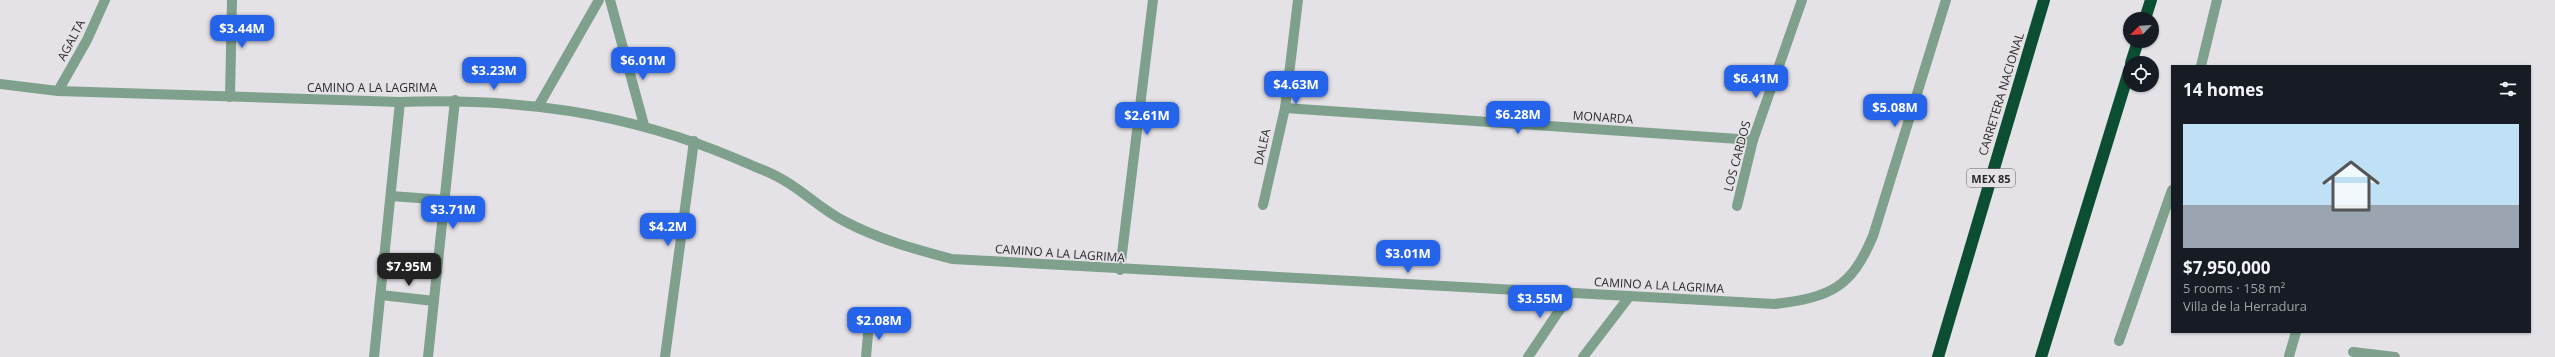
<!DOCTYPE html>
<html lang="en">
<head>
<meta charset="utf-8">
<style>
	body { margin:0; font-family:"Open Sans",sans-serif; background:#242831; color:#f1f3f6; height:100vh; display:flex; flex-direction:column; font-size:15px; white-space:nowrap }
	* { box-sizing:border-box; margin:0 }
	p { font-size:13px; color:#9ea1a6 }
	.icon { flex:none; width:22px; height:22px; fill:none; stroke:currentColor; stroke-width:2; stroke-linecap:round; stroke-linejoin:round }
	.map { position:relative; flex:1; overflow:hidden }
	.panel { position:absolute; left:2171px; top:65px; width:360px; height:268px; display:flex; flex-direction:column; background:#171b24; border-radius:0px; box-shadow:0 1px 3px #0004 }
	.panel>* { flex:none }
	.needle { width:26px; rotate:245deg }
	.controls { position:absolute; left:2123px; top:12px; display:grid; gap:8px }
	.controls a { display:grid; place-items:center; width:36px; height:36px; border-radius:50%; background:#171b24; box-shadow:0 1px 3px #0004; font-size:20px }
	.price { position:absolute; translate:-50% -34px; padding:0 9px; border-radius:8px; background:#2563eb; color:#fff; font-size:13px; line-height:26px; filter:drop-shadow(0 1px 2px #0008) }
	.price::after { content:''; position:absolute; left:50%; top:24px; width:12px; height:9px; margin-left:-6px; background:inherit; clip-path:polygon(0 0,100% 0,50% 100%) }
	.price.selected { background:#222; color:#fff }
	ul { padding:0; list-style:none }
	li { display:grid; align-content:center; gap:8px; height:212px; padding:0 12px }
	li+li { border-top:1px solid #363941 }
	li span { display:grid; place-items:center; height:124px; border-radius:0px; color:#555 }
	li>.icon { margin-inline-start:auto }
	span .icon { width:72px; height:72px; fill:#fffc; stroke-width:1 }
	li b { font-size:17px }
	h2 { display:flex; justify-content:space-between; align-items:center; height:48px; padding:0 12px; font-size:17px }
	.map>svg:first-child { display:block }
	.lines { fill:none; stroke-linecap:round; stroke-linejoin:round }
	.minor { stroke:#7fa08c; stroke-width:10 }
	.highway { stroke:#0b4e31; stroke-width:12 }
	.labels { text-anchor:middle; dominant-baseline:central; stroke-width:3.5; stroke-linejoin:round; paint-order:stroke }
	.shield { fill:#e5e2e7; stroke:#626063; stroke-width:1 }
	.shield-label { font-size:11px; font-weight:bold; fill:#2a292b }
	.street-label { font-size:12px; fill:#2a292b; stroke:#e5e2e7 }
</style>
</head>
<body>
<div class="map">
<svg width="2555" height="357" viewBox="0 0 2555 357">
	<rect width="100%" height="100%" fill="#e5e2e7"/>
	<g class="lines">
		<!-- minor -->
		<g class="minor">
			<polyline points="610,0 644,125"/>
			<polyline points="2201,66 2217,0"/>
			<path d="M0,84L58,91L400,102C520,98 626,112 737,159C750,165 765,170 778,177C802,189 820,209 844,221C878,239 914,249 952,259L1775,304C1831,297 1851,288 1873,236L1946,0"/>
			<polyline points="58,91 87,40 105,0"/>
			<polyline points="230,97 232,0"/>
			<polyline points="539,105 599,0"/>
			<polyline points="1285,108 1753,140"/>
			<polyline points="391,196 445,200"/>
			<polyline points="1263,205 1285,108 1298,0"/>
			<polyline points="1737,206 1753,140 1802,0"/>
			<polyline points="1120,270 1153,0"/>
			<polyline points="381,295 434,301"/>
			<polyline points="2119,341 2172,190"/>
			<polyline points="2353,352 2395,357"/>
			<polyline points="2289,356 2296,332"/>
			<polyline points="374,357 400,102"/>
			<polyline points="428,357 455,100"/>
			<polyline points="665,357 694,141"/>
			<polyline points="866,357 869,323"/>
			<polyline points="1528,357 1571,293"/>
			<polyline points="1583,357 1629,297"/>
		</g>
		<!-- highway -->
		<g class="highway">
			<polyline points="2145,19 2151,0"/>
			<polyline points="2131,63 2138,41"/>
			<polyline points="1938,357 2044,0"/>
			<polyline points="2041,357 2130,68"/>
		</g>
	</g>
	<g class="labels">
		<!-- shield labels -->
		<rect class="shield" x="1967" y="169" width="48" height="18" rx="3"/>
		<g class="shield-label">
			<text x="1991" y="178">MEX 85</text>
		</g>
		<!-- street labels -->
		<g class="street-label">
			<text transform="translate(71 40) rotate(-62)">AGALTA</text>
			<text x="372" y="87">CAMINO A LA LAGRIMA</text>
			<text transform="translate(2001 94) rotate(-73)">CARRETERA NACIONAL</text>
			<text transform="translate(1603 117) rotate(4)">MONARDA</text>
			<text transform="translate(1262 147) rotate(-77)">DALEA</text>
			<text transform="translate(1737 156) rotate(-75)">LOS CARDOS</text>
			<text transform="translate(1060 253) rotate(4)">CAMINO A LA LAGRIMA</text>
			<text transform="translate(1659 285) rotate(3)">CAMINO A LA LAGRIMA</text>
		</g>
	</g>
</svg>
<div class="controls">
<a><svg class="needle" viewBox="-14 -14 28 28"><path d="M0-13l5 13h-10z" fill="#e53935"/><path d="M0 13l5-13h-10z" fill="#9ea1a6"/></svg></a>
<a><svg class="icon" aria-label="locate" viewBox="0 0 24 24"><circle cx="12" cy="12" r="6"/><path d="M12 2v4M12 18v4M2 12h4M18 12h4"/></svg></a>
</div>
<b class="price" style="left:242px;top:49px">$3.44M</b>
<b class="price" style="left:643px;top:81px">$6.01M</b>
<b class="price" style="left:494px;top:91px">$3.23M</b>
<b class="price" style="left:1756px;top:99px">$6.41M</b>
<b class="price" style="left:1296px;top:105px">$4.63M</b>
<b class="price" style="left:1895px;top:128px">$5.08M</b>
<b class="price" style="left:1518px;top:135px">$6.28M</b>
<b class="price" style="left:1147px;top:136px">$2.61M</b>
<b class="price" style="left:453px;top:230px">$3.71M</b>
<b class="price" style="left:668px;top:247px">$4.2M</b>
<b class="price" style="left:1408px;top:274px">$3.01M</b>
<b class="price selected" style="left:409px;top:287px">$7.95M</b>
<b class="price" style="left:1540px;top:319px">$3.55M</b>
<b class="price" style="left:879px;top:341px">$2.08M</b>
<section class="panel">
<h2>14 homes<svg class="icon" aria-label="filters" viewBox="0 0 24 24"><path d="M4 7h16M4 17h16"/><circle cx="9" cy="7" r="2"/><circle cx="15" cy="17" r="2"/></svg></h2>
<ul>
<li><span style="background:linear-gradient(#bfe0f5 65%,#9aa5b1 0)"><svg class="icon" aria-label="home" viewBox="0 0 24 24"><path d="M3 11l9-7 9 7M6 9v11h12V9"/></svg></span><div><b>$7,950,000</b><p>5 rooms · 158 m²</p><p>Villa de la Herradura</p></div></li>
</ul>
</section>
</div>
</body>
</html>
